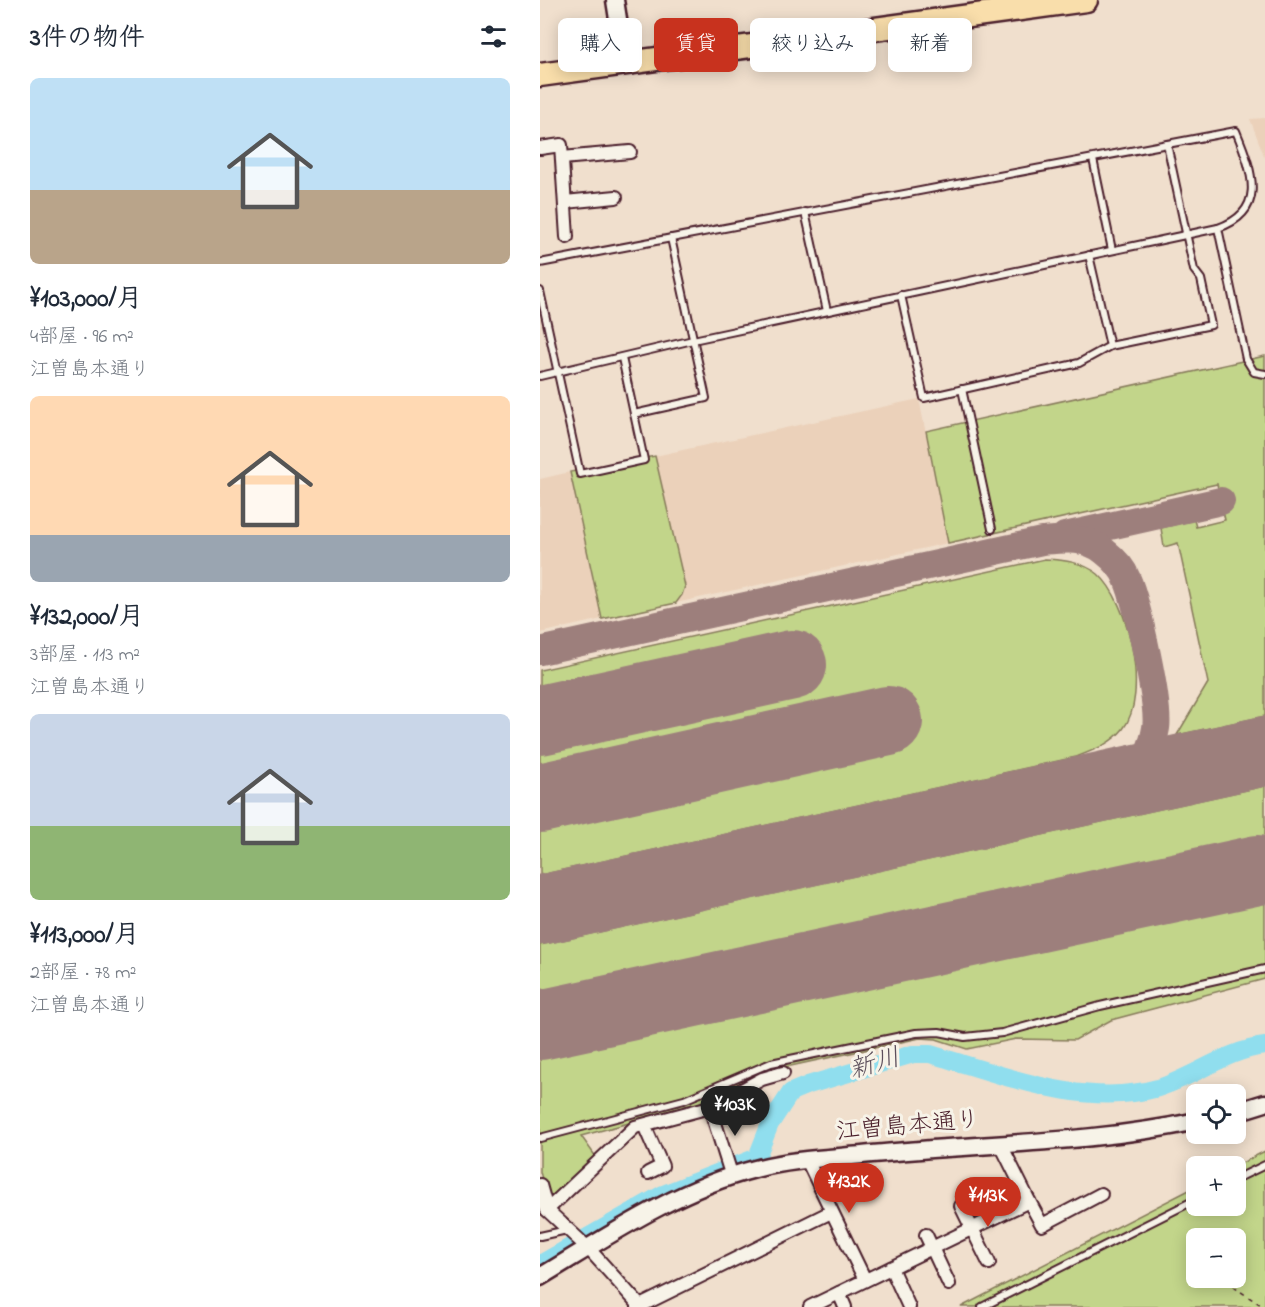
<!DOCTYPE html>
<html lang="ja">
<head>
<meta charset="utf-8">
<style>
	body { margin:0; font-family:"Indie Flower","Klee One",sans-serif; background:#f6f6f7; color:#1f2937; height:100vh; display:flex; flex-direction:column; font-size:22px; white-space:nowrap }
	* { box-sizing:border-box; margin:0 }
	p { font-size:20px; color:#747a83 }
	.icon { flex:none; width:33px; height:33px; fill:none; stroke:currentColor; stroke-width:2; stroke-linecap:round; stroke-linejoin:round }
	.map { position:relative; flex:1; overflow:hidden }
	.panel { display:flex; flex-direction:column; background:#fff; width:540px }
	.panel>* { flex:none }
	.banner { position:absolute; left:18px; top:18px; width:570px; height:54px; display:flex; gap:12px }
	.fabs { position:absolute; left:646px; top:1084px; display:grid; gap:12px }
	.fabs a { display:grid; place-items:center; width:60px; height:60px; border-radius:9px; background:#fff; box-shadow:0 3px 15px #0003; font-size:30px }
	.price { position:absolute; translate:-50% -51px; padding:0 14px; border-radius:21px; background:#c8321e; color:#fff; font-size:20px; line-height:39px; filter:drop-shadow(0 2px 3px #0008) }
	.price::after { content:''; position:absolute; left:50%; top:36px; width:18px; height:14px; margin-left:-9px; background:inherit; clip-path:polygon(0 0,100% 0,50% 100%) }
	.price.on { background:#222; color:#fff }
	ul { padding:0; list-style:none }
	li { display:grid; align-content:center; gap:12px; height:318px; padding:0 30px }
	li span { display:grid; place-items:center; height:186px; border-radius:9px; color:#555 }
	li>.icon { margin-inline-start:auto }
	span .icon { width:108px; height:108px; fill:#fffc; stroke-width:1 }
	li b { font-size:26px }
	h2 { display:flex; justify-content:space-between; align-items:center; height:72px; padding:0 30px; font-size:26px }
	.tag { padding:0 21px; border-radius:9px; background:#fff; box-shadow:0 3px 15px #0003; font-size:21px; line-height:54px }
	.tag.on { background:#c8321e; color:#fff }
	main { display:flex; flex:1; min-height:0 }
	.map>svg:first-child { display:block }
	.built { fill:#ebd1ba }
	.green { fill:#c2d58a; stroke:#867a5a; stroke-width:1.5; fill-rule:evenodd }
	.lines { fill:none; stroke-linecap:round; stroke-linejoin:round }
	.river { stroke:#90deee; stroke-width:18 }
	.taxiway { stroke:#9d7f7c; stroke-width:28 }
	.runway { stroke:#9d7f7c; stroke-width:70 }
	.lane-casing { stroke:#4a1f2b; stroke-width:10 }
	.street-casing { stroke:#4a1f2b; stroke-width:16 }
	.secondary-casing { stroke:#4a1f2b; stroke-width:21 }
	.highway-casing { stroke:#4a1f2b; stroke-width:27 }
	.path { stroke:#4a1f2b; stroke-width:1.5; stroke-dasharray:4.5 4.5; stroke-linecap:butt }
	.lane { stroke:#f7f3e8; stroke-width:6 }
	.street { stroke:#f7f3e8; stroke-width:12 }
	.secondary { stroke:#f7f3e8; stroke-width:16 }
	.highway { stroke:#f9deab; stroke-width:22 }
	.labels { text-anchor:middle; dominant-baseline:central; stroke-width:6; stroke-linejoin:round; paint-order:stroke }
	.street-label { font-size:24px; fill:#4a1f2b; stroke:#f7f3e8 }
	.water-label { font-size:26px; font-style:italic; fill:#5c4f5c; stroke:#f7f3e8 }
</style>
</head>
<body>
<main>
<section class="panel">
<h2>3件の物件<svg class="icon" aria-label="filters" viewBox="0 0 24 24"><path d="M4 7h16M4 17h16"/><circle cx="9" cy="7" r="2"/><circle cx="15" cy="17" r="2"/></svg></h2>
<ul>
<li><span style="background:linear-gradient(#bfe0f5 60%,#b9a48a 0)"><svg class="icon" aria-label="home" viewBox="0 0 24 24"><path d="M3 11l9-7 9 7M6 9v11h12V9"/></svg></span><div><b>¥103,000/月</b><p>4部屋 · 96 m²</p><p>江曽島本通り</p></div></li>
<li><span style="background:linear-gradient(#ffd9b3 75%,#9aa5b1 0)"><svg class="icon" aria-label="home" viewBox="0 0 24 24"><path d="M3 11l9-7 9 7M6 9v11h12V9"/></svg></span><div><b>¥132,000/月</b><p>3部屋 · 113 m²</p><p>江曽島本通り</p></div></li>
<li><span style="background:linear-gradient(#c9d6e8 60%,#8fb573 0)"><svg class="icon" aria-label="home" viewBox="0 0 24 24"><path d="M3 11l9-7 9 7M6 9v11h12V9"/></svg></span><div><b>¥113,000/月</b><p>2部屋 · 78 m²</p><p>江曽島本通り</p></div></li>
</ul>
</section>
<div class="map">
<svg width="725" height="1307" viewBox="0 0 725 1307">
	<rect width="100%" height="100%" fill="#f0dfcd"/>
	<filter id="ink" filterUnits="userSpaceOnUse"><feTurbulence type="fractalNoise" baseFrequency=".0167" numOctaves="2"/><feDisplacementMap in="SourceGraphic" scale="12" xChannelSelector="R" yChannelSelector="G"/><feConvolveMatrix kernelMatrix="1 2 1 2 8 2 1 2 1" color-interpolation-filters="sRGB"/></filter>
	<g filter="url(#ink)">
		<!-- built -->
		<g class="built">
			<polygon points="725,118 725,158 710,119"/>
			<polygon points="379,399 408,543 136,603 142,595 145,586 115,456"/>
			<polygon points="30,472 62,619 0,633 0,479"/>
		</g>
		<!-- green -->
		<g class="green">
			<polygon points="725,356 725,716 637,735 668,683 638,543 624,547 621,528 654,520 656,527 685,520 677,484 408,543 386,431"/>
			<polygon points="115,456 145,586 142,595 136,603 62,619 30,472"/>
			<path d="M505,559C524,560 543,562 558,574C589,601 610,695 583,729C571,744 554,750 536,757L0,875V670Z"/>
			<polygon points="725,786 725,979 571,1020 535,1040 476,1039 427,1049 396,1039 380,1038 223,1072 155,1105 41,1136 56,1157 8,1200 0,1172 0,945"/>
			<path d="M725,1151V1307H421L657,1186V1206H696L694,1167ZM657,1239H696V1278H657Z"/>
		</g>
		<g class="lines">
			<!-- river -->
			<path class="river" d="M0,1264L123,1194L217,1157L230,1124L251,1092L268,1085L373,1054H390C462,1074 543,1109 618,1088C654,1077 687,1050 725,1046"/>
			<!-- taxiway -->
			<g class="taxiway">
				<polyline points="525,536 681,501"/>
				<path d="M0,651L502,541C524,539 546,536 564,551C573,558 583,568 587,579C597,602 620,706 616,728C613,749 603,765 589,780"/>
			</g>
			<!-- runway -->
			<g class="runway">
				<polyline points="0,720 252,665"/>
				<polyline points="0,798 348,721"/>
				<polyline points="0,910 725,751"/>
				<polyline points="0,1025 718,870"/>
			</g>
			<!-- lane casing -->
			<g class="lane-casing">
				<g id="lane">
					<polyline points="553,159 572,250"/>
					<polyline points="265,212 287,311"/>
					<polyline points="549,255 570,346"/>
					<path d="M0,263L696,131C715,176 725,212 678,228L706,359L714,372L725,374"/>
					<polyline points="0,291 40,474 104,460 82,358"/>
					<polyline points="361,295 384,398 539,363 570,346 671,325 661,279 654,270 627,144"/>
					<polyline points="0,376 153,340 678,228"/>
					<polyline points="422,389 452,529"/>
					<polyline points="94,414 166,398 131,238"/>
					<polyline points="0,1138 144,1100 231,1063 376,1033 399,1032 425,1037 462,1033 560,1006 725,969"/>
					<polyline points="696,1179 725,1165"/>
					<polyline points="0,1236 27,1230"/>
					<polyline points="442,1307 657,1199"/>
				</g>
			</g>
			<!-- street casing -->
			<g class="street-casing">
				<g id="street">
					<polyline points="0,148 21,145 27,237"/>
					<polyline points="22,158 90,152"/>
					<polyline points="25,202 76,197"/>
					<polyline points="170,1107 192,1177"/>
					<polyline points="104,1125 122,1166 108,1173"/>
					<polyline points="267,1160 325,1280"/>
					<polyline points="0,1185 7,1210 48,1248 101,1307"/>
					<polyline points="489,1201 502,1225 561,1194"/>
					<polyline points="421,1206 449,1263"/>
					<polyline points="7,1210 95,1127 170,1107 222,1079 243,1073"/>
					<polyline points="386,1235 409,1284"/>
					<polyline points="351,1268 369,1307"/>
					<polyline points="299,1293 305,1307"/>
					<polyline points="98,1307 291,1212"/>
					<polyline points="270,1307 489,1201 460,1143"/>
				</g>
			</g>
			<!-- secondary casing -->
			<g class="secondary-casing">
				<g id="secondary">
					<polyline points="75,0 85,64"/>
					<polyline points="696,1112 725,1103"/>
					<path d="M0,1277C68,1236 137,1189 215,1169C253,1159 293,1158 332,1154C440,1143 551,1144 657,1121"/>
				</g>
			</g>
			<!-- highway casing -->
			<g class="highway-casing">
				<polyline id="highway" points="0,75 546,0"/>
			</g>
			<!-- path -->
			<polyline class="path" points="677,1280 689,1284 724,1307"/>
			<!-- lane -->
			<use href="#lane" class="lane"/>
			<!-- street -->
			<use href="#street" class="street"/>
			<!-- secondary -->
			<use href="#secondary" class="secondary"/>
			<!-- highway -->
			<use href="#highway" class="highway"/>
		</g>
	</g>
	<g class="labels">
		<!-- street labels -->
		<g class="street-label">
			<text transform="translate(368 1127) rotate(-5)">江曽島本通り</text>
		</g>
		<!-- water labels -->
		<g class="water-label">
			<text transform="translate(335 1065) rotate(-16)">新川</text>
		</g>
	</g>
</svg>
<div class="fabs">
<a><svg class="icon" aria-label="locate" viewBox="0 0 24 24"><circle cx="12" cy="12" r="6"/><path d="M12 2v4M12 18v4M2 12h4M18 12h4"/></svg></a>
<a>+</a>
<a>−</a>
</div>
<b class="price on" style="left:195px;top:1137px">¥103K</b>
<b class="price" style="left:309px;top:1214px">¥132K</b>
<b class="price" style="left:448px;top:1228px">¥113K</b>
<div class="banner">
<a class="tag">購入</a>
<a class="tag on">賃貸</a>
<a class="tag">絞り込み</a>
<a class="tag">新着</a>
</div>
</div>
</main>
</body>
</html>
